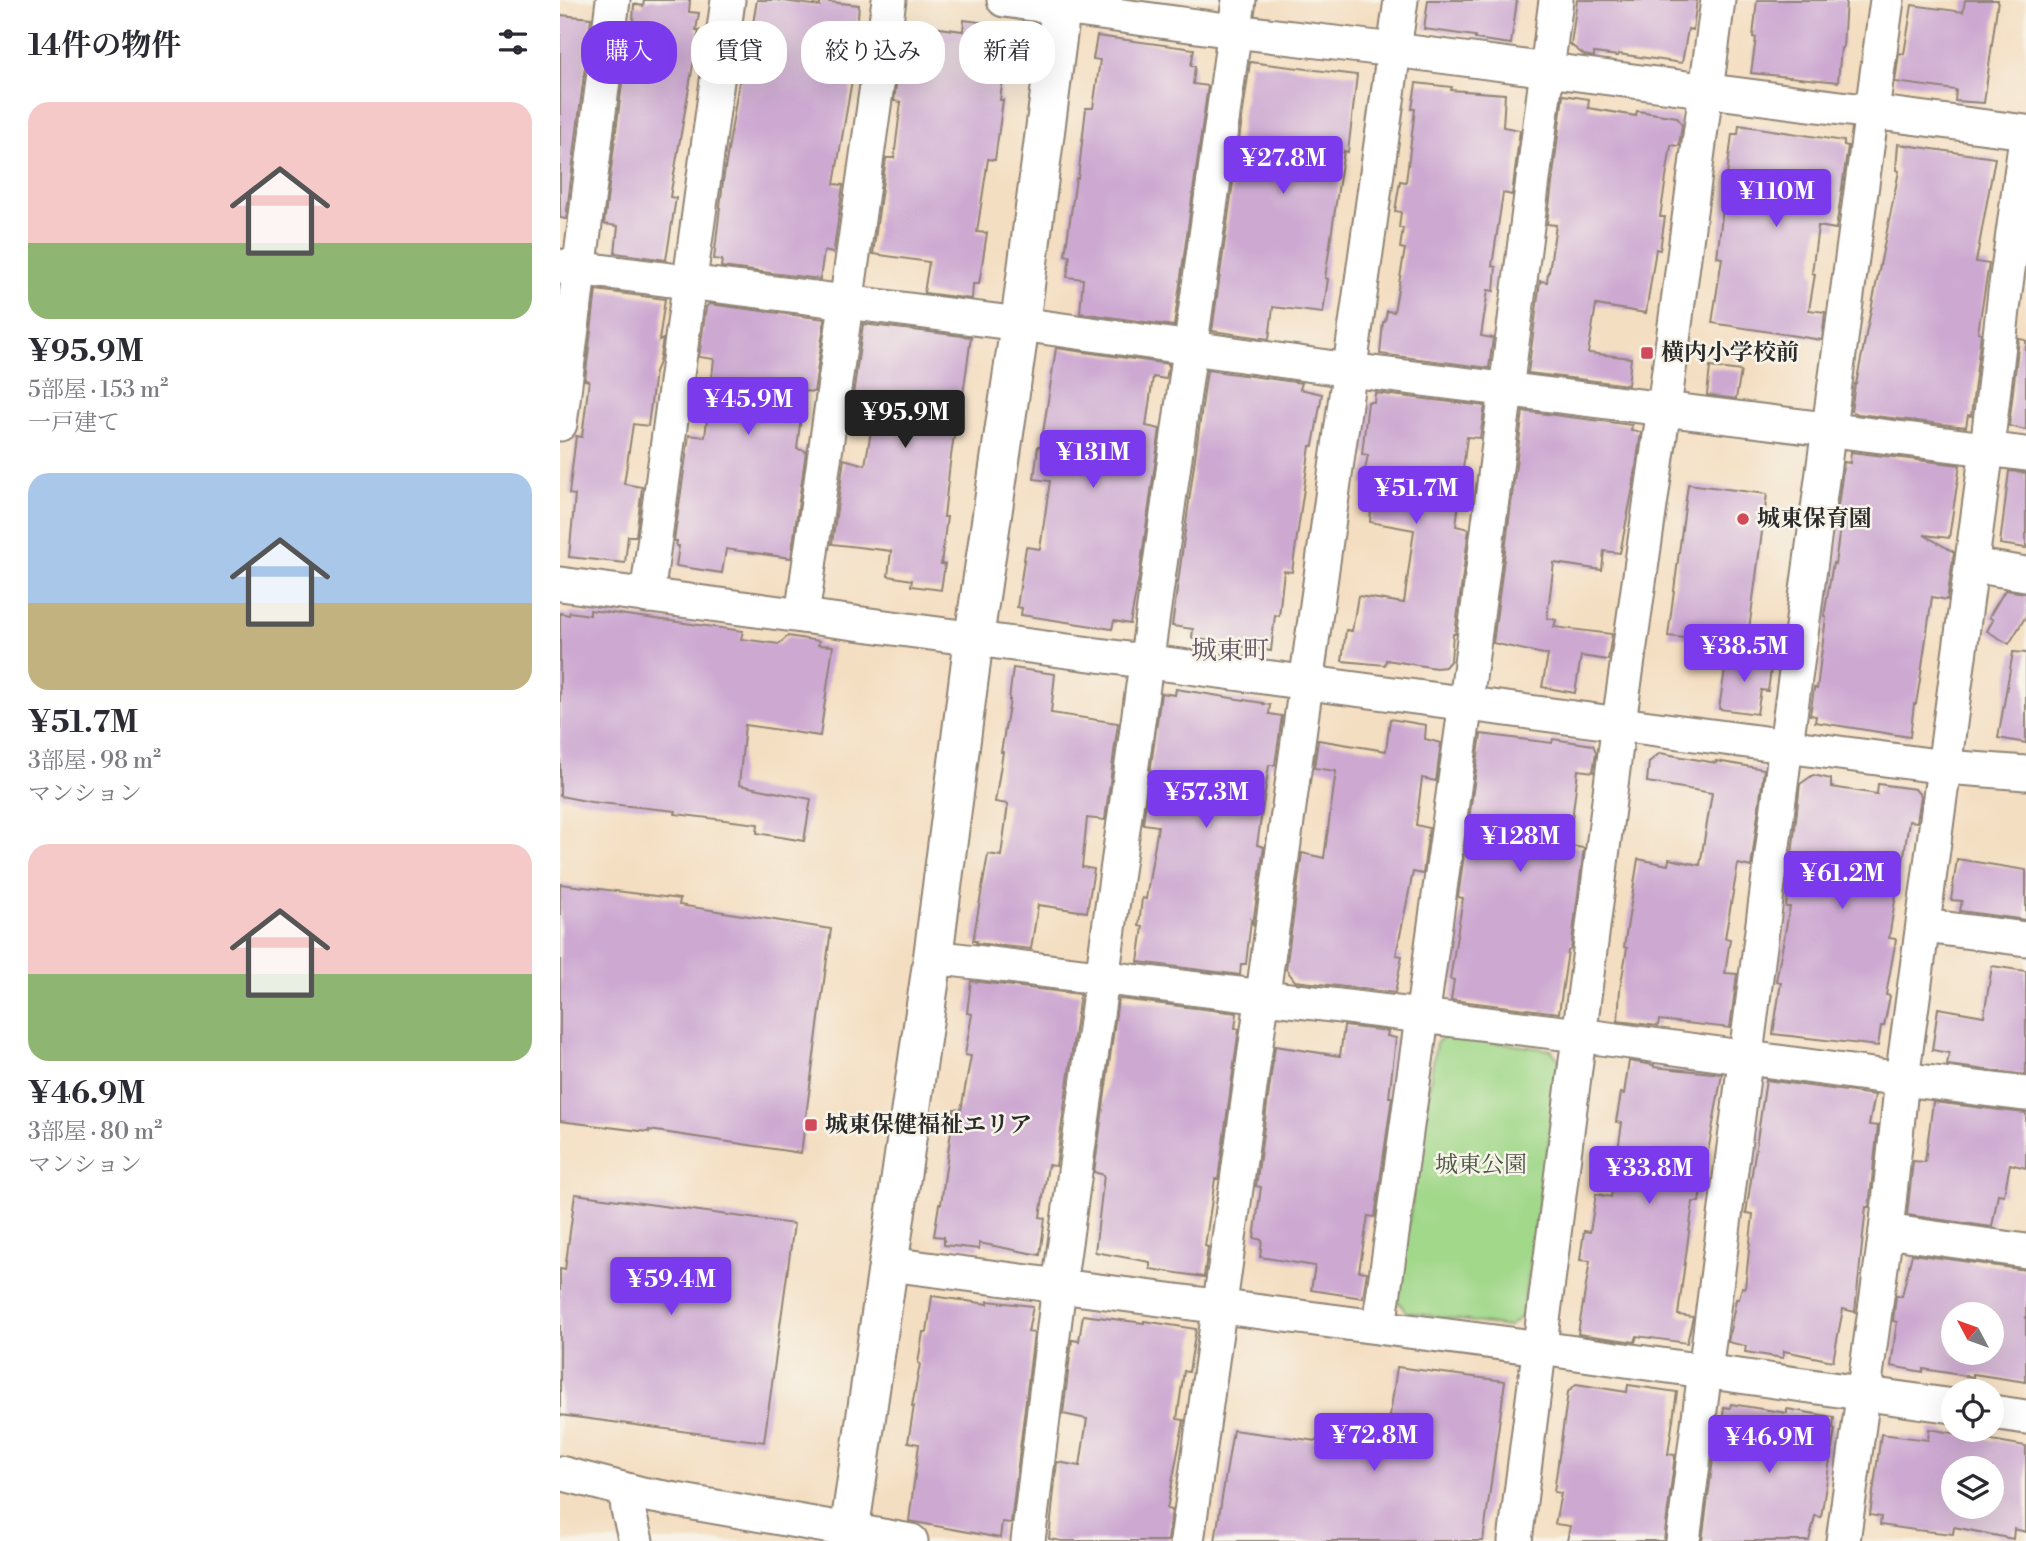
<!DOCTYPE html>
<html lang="ja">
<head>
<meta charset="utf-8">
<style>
	body { margin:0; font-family:"Libre Bodoni","Noto Serif JP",serif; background:#f7f7f7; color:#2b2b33; height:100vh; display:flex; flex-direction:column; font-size:26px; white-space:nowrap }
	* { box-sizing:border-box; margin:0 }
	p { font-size:23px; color:#7c7c81 }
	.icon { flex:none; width:38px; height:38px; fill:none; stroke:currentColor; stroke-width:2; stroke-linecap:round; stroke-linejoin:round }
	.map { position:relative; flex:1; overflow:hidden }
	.side { display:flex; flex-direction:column; background:#fff; width:560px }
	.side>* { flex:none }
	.hud { position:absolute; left:21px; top:21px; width:665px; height:63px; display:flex; gap:14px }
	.needle { width:46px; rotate:311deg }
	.controls { position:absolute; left:1381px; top:1302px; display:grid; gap:14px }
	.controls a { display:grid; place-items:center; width:63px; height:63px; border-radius:50%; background:#fff; box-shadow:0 7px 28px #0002; font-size:35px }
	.price { position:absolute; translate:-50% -60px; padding:0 16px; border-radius:7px; background:#7c3aed; color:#fff; font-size:23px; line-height:46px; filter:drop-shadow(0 2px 4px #0008) }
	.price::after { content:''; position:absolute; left:50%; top:42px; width:21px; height:16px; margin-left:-10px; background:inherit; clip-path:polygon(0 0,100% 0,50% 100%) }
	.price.active { background:#222; color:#fff }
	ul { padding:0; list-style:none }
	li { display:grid; align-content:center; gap:14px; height:371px; padding:0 28px }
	li span { display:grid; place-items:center; height:217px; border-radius:21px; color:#555 }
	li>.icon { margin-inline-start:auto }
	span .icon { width:126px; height:126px; fill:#fffc; stroke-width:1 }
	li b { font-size:30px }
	h2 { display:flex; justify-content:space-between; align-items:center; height:84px; padding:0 28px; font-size:30px }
	.chip { padding:0 24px; border-radius:28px; background:#fff; box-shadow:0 7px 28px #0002; font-size:24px; line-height:63px }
	.chip.active { background:#7c3aed; color:#fff }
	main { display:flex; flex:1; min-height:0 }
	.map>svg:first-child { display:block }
	.green { fill:#a1d88a; stroke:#66825a; stroke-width:2 }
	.building { fill:#cda9d2; fill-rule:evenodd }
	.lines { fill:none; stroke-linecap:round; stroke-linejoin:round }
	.minor-casing { stroke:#908476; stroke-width:37 }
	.tertiary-casing { stroke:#908476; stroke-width:42 }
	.minor { stroke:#fff; stroke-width:33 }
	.tertiary { stroke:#fff; stroke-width:38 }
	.poi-dot { fill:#d1495b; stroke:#f7f3e8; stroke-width:2.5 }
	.labels { text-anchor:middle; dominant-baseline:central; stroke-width:5; stroke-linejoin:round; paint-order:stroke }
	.poi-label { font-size:23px; font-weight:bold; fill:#2b2b2b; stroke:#f7f3e8; text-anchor:start }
	.park-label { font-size:23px; fill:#485643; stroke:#f7f3e8 }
	.quarter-label { font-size:26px; fill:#645765; stroke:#f7f3e8 }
</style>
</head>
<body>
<main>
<section class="side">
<h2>14件の物件<svg class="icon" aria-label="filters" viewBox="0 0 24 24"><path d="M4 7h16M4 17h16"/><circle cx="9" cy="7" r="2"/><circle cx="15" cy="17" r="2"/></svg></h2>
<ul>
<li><span style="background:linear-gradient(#f6c9c9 65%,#8fb573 0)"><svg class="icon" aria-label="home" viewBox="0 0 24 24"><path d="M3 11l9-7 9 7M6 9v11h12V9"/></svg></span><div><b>¥95.9M</b><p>5部屋 · 153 m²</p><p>一戸建て</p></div></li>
<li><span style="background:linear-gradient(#a9c7e8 60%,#c2b280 0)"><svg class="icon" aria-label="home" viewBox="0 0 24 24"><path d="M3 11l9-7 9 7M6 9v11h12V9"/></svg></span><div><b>¥51.7M</b><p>3部屋 · 98 m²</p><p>マンション</p></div></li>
<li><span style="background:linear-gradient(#f6c9c9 60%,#8fb573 0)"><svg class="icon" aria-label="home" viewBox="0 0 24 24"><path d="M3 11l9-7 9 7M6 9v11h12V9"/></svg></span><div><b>¥46.9M</b><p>3部屋 · 80 m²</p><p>マンション</p></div></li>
</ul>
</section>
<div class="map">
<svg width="1466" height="1541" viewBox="0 0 1466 1541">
	<rect width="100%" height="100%" fill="#f7f3e8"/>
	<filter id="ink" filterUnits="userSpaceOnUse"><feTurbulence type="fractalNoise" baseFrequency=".0143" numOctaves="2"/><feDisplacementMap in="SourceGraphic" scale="14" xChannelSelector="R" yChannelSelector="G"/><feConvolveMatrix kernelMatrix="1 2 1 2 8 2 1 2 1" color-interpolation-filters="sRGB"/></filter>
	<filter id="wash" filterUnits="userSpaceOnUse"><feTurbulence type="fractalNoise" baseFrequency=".00686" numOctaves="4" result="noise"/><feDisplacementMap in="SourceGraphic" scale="28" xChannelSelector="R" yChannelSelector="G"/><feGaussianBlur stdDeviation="1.57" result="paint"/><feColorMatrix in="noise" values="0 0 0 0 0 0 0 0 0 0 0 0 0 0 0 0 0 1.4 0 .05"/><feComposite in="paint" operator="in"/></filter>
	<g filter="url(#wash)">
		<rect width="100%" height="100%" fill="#f4dec1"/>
		<!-- green -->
		<polygon class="green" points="886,1035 991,1050 1001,1062 962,1316 948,1327 846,1312 837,1300 876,1043"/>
		<g id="blocks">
			<!-- building -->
			<g class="building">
				<polygon points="84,0 130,0 129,12 139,13 136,30 139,30 110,197 116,198 106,260 55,253 58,226 44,224 70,22 73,22 74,4 83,6"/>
				<polygon points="197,0 217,0 260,6 260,1 299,5 295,51 297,51 274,184 283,185 274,249 273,253 264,251 260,279 161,267 162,260 154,259 163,181 182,64 186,64"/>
				<polygon points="868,0 957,0 951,44 915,39 915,36 864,29"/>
				<polygon points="1017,0 1137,0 1133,30 1128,29 1122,63 1058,54 1058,56 1034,53 1034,57 1024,55 1011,45"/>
				<polygon points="1197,0 1286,0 1283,48 1281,48 1278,82 1191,73 1196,38 1193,37"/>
				<polygon points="1405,0 1438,0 1424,103 1395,101 1396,90 1335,82 1339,53 1344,54 1352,5 1403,12"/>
				<polygon points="0,15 31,18 6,219 0,218"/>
				<polygon points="404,20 450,26 440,100 443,100 435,160 428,159 417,232 427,233 419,284 413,284 412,299 364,293 369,262 313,254 326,158 334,158 341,102 334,101 340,57 344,58 350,24 403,31"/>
				<polygon points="537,36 634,49 631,66 635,66 633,84 648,86 614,326 520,313 523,279 507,277 510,256 505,255 516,178 518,178 526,108 533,108 540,60 533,59"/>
				<polygon points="690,62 797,75 788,152 784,151 780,176 765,278 768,279 763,313 713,307 709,339 652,331"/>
				<polygon points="856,83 892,87 891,90 945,94 943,127 960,130 952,195 943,193 932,266 936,267 934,291 928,290 921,336 933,338 929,368 820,354 823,322 825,322 827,311 834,312 845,249 840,248 843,228 839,228 841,212 835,211 840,181 846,182 855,109 852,109"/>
				<polygon points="1003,95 1029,99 1028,108 1076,116 1077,111 1117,117 1122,125 1119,146 1111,145 1100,217 1105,217 1100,250 1096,249 1086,313 1036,305 1028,353 1071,358 1068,385 968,373 980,281 987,282 988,272 989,272 996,225 987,224"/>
				<polygon points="1179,125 1284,141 1284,145 1288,146 1276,229 1258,226 1252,273 1255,274 1249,310 1265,312 1262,340 1152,323 1162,258 1157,257 1172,134 1178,134"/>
				<polygon points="1338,144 1435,158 1416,262 1429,264 1418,332 1421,333 1411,416 1408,415 1406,427 1298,414 1291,411 1295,384 1296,384 1339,171 1336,170"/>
				<polygon points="36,290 105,299 99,341 103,339 99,362 95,372 88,426 73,424 64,484 82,487 76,536 68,536 65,563 9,557 15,495 9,494 16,436 22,437 29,381 25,380"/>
				<polygon points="149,304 265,319 254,392 244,391 237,449 246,451 231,558 166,549 162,573 116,566 119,546 116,546 117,541 114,541 129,435 145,437 154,359 139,357 146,307"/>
				<polygon points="303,324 411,337 401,409 398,408 390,463 384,517 387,517 381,564 385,564 381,590 351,586 352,580 328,576 331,551 272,544 284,459 305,465 317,398 293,395"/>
				<polygon points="1459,339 1466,340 1466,430 1449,426"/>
				<polygon points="496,348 609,364 606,379 593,377 586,426 600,429 579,577 570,624 554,621 552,629 461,615 462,608 457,607 466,547 480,549 490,481 474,479 478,446 481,446"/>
				<polygon points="1150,367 1181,371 1176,399 1147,395"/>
				<polygon points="647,370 742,383 740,389 762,394 753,446 750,446 732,572 724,571 719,616 715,615 711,651 632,638 633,629 612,626"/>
				<polygon points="815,393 925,406 920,438 907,437 896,526 909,529 895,634 893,634 891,660 885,667 876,668 826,660 825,665 782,661 786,630 792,631 798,596 844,603 854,530 810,522 811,511 804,509 809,485 802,484 808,455 802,454 808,402 814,402"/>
				<polygon points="963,411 1072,425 1071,430 1081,432 1073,488 1060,553 1044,551 1042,570 994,563 987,618 996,620 994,627 1052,634 1048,660 1021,656 1015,693 982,687 988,655 933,643"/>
				<polygon points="1291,452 1400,465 1389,538 1364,535 1394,552 1387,600 1372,597 1360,680 1356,704 1354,704 1350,737 1255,722 1256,716 1250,715 1254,688 1257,689 1266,617 1264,616 1273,563 1275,564 1282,514 1277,513 1284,462 1290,463"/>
				<polygon points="1449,471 1466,473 1466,548 1440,544"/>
				<polygon points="1128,484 1207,494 1187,645 1108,636"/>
				<polygon points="1445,590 1466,593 1466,616 1449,644 1427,631 1433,620 1429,617"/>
				<polygon points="30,610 183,631 181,639 219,644 228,636 259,641 258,645 273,646 260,736 185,725 179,785 251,799 244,841 197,833 198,824 115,814 116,811 31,802 0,796 0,613 9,615 10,612 30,615"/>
				<polygon points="1453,652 1466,653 1466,743 1438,738"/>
				<polygon points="1167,656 1212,662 1208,691 1201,690 1197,714 1159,709"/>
				<polygon points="453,668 495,674 491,713 558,723 545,820 527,818 522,867 534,869 527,912 478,905 471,949 416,943 417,941 413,941 428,854 441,856 448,804 435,802 443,752 441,752 450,700 449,700"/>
				<polygon points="616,689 703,703 703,704 710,705 709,714 722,716 715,765 709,765 697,845 704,847 693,924 691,920 686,964 681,964 680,975 578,962 583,927 579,926 582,898 586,899 598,826 583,824 601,693 615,695"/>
				<polygon points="830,719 866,725 865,739 881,743 876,781 862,778 856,825 869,828 863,874 853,872 836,955 842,956 835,993 735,981 726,969 742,853 764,858 776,771 754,768 758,740 826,751"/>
				<polygon points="921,734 992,743 993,739 1033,745 1036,752 1033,772 1018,770 1009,846 1024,848 1011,949 1008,951 999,1013 891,1000 894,980 890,979 903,898 898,897"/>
				<polygon points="1100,753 1156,763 1156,761 1204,769 1191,867 1178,864 1165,938 1170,939 1165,973 1177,974 1170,1028 1099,1020 1098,1026 1058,1021 1060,989 1067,948 1064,947 1078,859 1108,865 1109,859 1140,865 1152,793 1087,782 1089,762"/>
				<polygon points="1253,775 1271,779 1271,787 1317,794 1318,784 1355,789 1361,796 1357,822 1349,821 1339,889 1337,888 1329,938 1336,939 1326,995 1330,996 1324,1026 1321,1026 1318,1046 1213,1034 1221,982 1216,981 1230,907 1226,907 1240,784"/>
				<polygon points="1397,859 1466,870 1466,920 1400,911 1402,901 1391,900"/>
				<polygon points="0,884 120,899 119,905 271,929 241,1153 89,1130 89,1132 0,1121"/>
				<polygon points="1432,966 1466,971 1466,1075 1387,1065 1389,1053 1372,1050 1378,1008 1424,1016"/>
				<polygon points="411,981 520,994 496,1166 488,1165 480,1217 485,1218 480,1255 419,1243 419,1249 384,1245 384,1237 374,1236 379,1204 381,1204 394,1109 401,1110 411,1056 405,1055 412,1014 407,1013"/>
				<polygon points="560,999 677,1013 675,1028 679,1029 658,1179 655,1179 645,1246 648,1247 644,1277 590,1269 590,1262 535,1252 544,1175 534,1172 558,1000"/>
				<polygon points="784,1026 828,1031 827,1036 836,1038 829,1097 832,1097 815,1217 808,1216 799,1271 807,1272 803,1298 751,1290 755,1266 700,1257 702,1240 694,1238 701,1187 696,1186 715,1046 780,1056"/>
				<polygon points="1069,1061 1094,1065 1094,1067 1162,1074 1139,1202 1133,1202 1118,1315 1133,1317 1127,1343 1077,1336 1075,1342 1018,1334 1030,1261 1020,1260 1024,1231 1030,1232 1036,1194 1051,1197 1062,1123 1056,1122 1061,1093 1064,1094"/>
				<polygon points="1206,1080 1315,1095 1309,1125 1318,1126 1309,1207 1306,1207 1295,1312 1283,1309 1273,1361 1224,1351 1223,1358 1185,1352 1186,1346 1168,1342 1176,1299 1179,1299 1182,1287 1185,1288 1193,1214 1186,1213"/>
				<polygon points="1373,1102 1466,1113 1466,1168 1450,1164 1444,1195 1438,1194 1432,1227 1347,1215 1353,1161 1365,1162"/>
				<polygon points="15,1194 234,1224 204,1442 0,1415 0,1269 5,1270"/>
				<path d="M1352,1254L1466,1270V1382L1413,1374V1377L1363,1369V1372L1331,1366L1337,1322L1333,1321L1336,1296H1342ZM1393,1314H1432V1353H1393Z"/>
				<polygon points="372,1296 428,1304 428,1301 473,1306 468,1332 474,1333 451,1523 442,1522 440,1538 349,1521 359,1444 348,1442 354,1406 352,1406 360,1364 358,1363 363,1332 367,1332"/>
				<polygon points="523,1315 584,1323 584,1321 636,1329 629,1372 624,1371 617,1419 624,1420 607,1509 612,1510 608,1541 502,1541 489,1539 497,1462 520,1466 527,1419 503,1414 512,1340 519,1341"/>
				<polygon points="837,1367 945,1381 923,1541 655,1541 673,1430 825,1450"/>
				<polygon points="1016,1384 1067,1392 1068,1385 1117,1392 1108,1454 1115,1455 1104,1541 1007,1541 1010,1526 995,1524 1001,1493 994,1492 1008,1392"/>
				<polygon points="1171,1404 1227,1413 1227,1409 1274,1417 1273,1428 1275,1429 1261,1517 1255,1516 1249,1541 1142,1541 1153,1460 1158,1461 1164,1407 1170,1408"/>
				<path d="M1369,1429L1466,1446V1532L1454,1529L1453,1539L1394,1527L1393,1534L1355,1530L1320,1525L1321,1517L1310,1515L1321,1434L1368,1440ZM1393,1468H1432V1507H1393Z"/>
			</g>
		</g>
	</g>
	<g filter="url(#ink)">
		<use href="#blocks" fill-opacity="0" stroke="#908476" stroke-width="2"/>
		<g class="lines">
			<!-- minor casing -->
			<g class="minor-casing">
				<g id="minor">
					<polyline points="444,0 674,31 834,50 1466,132"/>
					<polyline points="0,266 460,324 789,370 1466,454"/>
					<polyline points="0,424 53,0"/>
					<polyline points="1412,565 1466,574"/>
					<polyline points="0,584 1385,767 1466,773"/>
					<polyline points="87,596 168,0"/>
					<polyline points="242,616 329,0"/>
					<polyline points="1364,926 1466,939"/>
					<polyline points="373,957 1019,1035 1342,1079 1466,1094"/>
					<polyline points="1326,1231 1466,1251"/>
					<polyline points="329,1264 980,1348 1393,1406"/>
					<polyline points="819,1327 906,702 996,0"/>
					<polyline points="1432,1412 1466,1417"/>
					<polyline points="0,1473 82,1494 351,1541"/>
					<polyline points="66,1490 68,1510 76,1541"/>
					<polyline points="468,1541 499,1286 679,0"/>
					<polyline points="627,1541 841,0"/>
					<polyline points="955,1541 1059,722 1104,408 1158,0"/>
					<polyline points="1123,1541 1226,745 1327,0"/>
					<polyline points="1283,1541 1326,1231 1342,1079 1427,449 1445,292 1466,138"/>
				</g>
			</g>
			<!-- tertiary casing -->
			<g class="tertiary-casing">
				<polyline id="tertiary" points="288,1541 373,957 414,638 460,324 502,0"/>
			</g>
			<!-- minor -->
			<use href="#minor" class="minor"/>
			<!-- tertiary -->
			<use href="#tertiary" class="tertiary"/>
		</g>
	</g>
	<!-- markers -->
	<g class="poi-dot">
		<rect x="1080" y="346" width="14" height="14" rx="3.5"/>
		<circle cx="1183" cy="519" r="7"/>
		<rect x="244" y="1118" width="14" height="14" rx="3.5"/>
	</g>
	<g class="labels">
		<!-- poi labels -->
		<g class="poi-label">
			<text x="1101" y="353">横内小学校前</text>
			<text x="1197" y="519">城東保育園</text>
			<text x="265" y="1125">城東保健福祉エリア</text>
		</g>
		<!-- park labels -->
		<g class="park-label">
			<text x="921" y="1165">城東公園</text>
		</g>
		<!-- quarter labels -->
		<g class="quarter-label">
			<text x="670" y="651">城東町</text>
		</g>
	</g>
</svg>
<div class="controls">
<a><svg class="needle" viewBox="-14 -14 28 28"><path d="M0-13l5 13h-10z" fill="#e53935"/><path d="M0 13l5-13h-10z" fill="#7c7c81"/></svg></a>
<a><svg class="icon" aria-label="locate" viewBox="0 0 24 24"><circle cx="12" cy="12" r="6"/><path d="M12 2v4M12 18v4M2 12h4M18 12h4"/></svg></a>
<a><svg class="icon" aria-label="layers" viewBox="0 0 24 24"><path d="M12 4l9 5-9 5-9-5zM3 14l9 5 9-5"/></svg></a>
</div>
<b class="price" style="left:723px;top:196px">¥27.8M</b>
<b class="price" style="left:1216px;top:229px">¥110M</b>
<b class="price" style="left:188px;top:437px">¥45.9M</b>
<b class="price active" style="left:345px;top:450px">¥95.9M</b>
<b class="price" style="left:533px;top:490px">¥131M</b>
<b class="price" style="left:856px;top:526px">¥51.7M</b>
<b class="price" style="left:1184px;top:684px">¥38.5M</b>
<b class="price" style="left:646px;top:830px">¥57.3M</b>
<b class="price" style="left:960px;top:874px">¥128M</b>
<b class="price" style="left:1282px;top:911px">¥61.2M</b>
<b class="price" style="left:1089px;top:1206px">¥33.8M</b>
<b class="price" style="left:111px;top:1317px">¥59.4M</b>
<b class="price" style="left:814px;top:1473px">¥72.8M</b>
<b class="price" style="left:1209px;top:1475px">¥46.9M</b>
<div class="hud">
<a class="chip active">購入</a>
<a class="chip">賃貸</a>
<a class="chip">絞り込み</a>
<a class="chip">新着</a>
</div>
</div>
</main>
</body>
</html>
